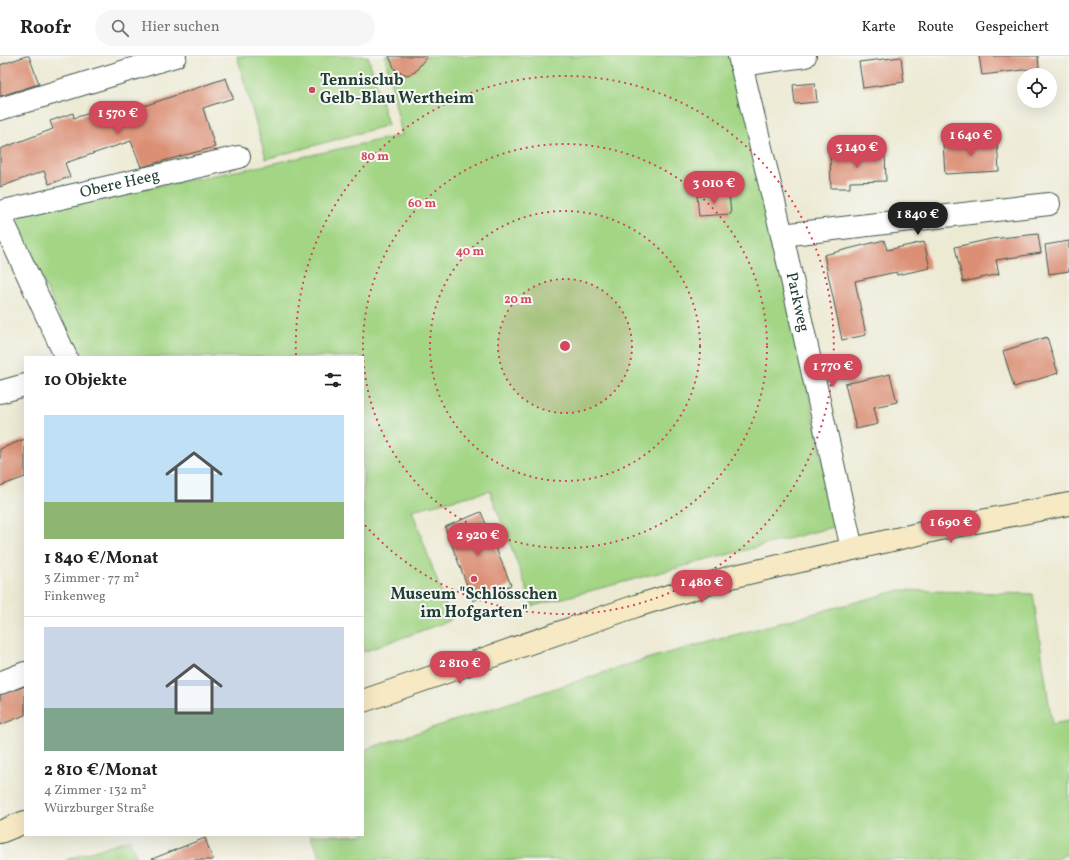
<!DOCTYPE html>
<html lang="de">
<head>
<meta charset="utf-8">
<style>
	body { margin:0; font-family:Vollkorn,serif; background:#f6f6f6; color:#222; height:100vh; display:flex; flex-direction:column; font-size:15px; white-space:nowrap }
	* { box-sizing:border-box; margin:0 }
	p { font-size:13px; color:#767676 }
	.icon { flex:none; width:22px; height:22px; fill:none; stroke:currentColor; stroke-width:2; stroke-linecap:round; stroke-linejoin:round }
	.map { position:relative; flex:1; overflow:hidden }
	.side { position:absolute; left:24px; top:300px; width:340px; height:480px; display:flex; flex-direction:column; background:#fff; border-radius:0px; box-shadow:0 4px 16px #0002 }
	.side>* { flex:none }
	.buttons { position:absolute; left:1017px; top:12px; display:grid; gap:8px }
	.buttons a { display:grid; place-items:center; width:40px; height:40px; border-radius:50%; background:#fff; box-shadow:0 4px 16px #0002; font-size:20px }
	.price { position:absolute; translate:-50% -34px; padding:0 9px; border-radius:14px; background:#d1495b; color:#fff; font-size:13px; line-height:26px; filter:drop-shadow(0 1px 2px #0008) }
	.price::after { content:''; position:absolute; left:50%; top:24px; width:12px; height:9px; margin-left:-6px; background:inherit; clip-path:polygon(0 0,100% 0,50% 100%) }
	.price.selected { background:#222; color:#fff }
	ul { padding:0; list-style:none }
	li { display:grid; align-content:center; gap:8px; height:212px; padding:0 20px }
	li+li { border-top:1px solid #e0e0e0 }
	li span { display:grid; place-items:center; height:124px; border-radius:0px; color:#555 }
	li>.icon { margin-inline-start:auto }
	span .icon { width:72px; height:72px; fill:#fffc; stroke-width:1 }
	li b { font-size:17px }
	h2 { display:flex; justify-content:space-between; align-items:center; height:48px; padding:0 20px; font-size:17px }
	header { display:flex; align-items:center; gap:24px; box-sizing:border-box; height:56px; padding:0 20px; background:#fff; border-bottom:1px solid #e0e0e0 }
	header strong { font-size:19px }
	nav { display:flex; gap:22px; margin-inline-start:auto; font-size:14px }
	.search { width:280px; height:36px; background:#f6f6f6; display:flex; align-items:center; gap:10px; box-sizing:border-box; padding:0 14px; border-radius:22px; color:#767676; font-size:15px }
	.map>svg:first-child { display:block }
	.green { fill:#a3d585; stroke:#61895c }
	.building { fill:#db8f74 }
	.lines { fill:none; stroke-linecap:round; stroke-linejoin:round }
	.minor-casing { stroke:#3e574c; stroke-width:24 }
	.secondary-casing { stroke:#3e574c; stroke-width:24 }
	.minor { stroke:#fff; stroke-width:22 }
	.secondary { stroke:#f7e9c3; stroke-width:22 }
	.ring { fill:none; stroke:#d1495b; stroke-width:2; stroke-dasharray:2 4 }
	.poi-dot { fill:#d1495b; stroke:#f6f6f2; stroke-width:1.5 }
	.labels { text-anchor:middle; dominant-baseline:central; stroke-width:4; stroke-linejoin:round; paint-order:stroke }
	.poi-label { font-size:16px; font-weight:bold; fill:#1f3d34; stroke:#f6f6f2; text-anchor:start }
	.street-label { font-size:16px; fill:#1f3d34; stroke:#f6f6f2 }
	.centre { fill:#d1495b; stroke:#f6f6f2; stroke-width:2 }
	.ring-label { font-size:12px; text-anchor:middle; font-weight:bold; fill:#d1495b; stroke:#f6f6f2; stroke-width:4; stroke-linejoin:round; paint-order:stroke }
</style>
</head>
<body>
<header>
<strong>Roofr</strong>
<div class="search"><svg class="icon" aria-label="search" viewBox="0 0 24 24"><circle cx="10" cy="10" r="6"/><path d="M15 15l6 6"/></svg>Hier suchen</div>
<nav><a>Karte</a><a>Route</a><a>Gespeichert</a></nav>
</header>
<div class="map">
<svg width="1069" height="804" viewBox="0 0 1069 804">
	<rect width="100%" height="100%" fill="#f6f6f2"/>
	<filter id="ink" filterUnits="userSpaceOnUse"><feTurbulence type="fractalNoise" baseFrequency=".025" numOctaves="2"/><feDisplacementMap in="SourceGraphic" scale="8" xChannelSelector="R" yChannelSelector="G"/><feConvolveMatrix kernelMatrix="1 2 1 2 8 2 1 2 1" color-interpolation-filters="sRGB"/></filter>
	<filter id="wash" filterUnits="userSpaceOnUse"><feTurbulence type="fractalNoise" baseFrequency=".012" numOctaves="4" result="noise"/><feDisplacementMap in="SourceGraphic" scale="16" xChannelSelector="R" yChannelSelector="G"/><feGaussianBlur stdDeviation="0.9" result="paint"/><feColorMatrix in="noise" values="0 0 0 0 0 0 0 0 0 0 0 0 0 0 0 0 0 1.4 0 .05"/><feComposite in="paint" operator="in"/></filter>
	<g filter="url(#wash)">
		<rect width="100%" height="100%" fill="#edead4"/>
		<!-- green -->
		<g class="green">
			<polygon points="237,0 368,0 388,69 266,103"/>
			<polygon points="385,0 739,0 836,470 533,550 490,435 412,454 451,564 363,596 363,301 79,301 11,158 257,111 402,79"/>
			<polygon points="900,534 1033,538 1052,668 1069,665 1069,797 1055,804 322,804 310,779 363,779 363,694 646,603"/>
			<polygon points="130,783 137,804 66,804"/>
		</g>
		<g id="blocks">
			<!-- building -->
			<g class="building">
				<polygon points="26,0 29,0 39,28 0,40 0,9"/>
				<polygon points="389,0 427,0 415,16 407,19 395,14"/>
				<polygon points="979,0 1038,0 1039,12 982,19"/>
				<polygon points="901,1 904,26 863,32 859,6"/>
				<polygon points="226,22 233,42 203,52 215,91 141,111 131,85 65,107 70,121 49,128 44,115 0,131 0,93 53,73 50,65 73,57 74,62 106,52 109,62"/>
				<polygon points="815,27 817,46 795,48 793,29"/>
				<polygon points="997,84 999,115 945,118 943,87"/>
				<polygon points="885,97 886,125 850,126 850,132 831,132 830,99"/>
				<polygon points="729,138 731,158 699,160 697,140"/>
				<polygon points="1038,178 1041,197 996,204 999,218 963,226 955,191 991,183"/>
				<polygon points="884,184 887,194 924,186 930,212 897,219 896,216 855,225 866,279 842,284 824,199"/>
				<polygon points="1069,185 1069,215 1049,218 1045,189"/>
				<polygon points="1047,281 1058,317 1014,331 1003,295"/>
				<polygon points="890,318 897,346 874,351 878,368 856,373 845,328"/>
				<polygon points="25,383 25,421 0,430 0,393"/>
				<polygon points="481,456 511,529 473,545 445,471"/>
				<polygon points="25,630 25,659 0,669 0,639"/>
				<polygon points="205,782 213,804 153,804 152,803"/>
			</g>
		</g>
	</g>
	<g filter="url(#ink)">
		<use href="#blocks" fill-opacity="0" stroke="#3e574c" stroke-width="1"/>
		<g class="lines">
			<!-- minor casing -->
			<g class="minor-casing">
				<g id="minor">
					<path id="s1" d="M739,0L782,179L852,493"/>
					<polyline points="741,9 805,0"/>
					<polyline points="0,53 175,0"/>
					<path id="s2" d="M0,156L239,101"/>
					<polyline points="0,159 66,301"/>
					<polyline points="782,179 1049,148"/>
					<polyline points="0,336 25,329"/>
					<polyline points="0,627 25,617"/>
				</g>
			</g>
			<!-- secondary casing -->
			<g class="secondary-casing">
				<g id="secondary">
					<polyline points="363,645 636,550 731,521 940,473 1069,448"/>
					<polyline points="0,776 25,766"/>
				</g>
			</g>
			<!-- minor -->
			<use href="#minor" class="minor"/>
			<!-- secondary -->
			<use href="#secondary" class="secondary"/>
		</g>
	</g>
	<!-- distance rings -->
	<circle cx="565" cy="290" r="67" fill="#d1495b" fill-opacity=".12"/>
	<g class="ring">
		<circle cx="565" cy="290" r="67"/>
		<circle cx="565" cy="290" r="135"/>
		<circle cx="565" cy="290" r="202"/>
		<path d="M296 299A269 269 0 1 1 364 468"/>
	</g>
	<!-- markers -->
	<g class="poi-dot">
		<circle cx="312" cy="34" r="4"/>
		<circle cx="474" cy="523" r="4"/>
	</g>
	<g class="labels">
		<!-- poi labels -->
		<g class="poi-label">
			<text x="320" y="25">Tennisclub<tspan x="320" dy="18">Gelb-Blau Wertheim</tspan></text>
			<text x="474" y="539" text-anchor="middle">Museum "Schlösschen<tspan x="474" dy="18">im Hofgarten"</tspan></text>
		</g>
		<!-- street labels -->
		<g class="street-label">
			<text stroke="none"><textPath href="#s2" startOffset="123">Obere Heeg</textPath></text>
			<text stroke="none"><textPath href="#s1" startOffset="253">Parkweg</textPath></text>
		</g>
	</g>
	<circle cx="565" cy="290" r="6" class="centre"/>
	<g class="ring-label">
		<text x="375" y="104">80 m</text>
		<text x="422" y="151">60 m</text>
		<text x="470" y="199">40 m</text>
		<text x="518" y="247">20 m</text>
	</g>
</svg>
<div class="buttons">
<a><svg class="icon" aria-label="locate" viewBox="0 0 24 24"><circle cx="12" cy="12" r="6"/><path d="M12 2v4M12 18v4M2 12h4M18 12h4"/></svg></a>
</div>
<b class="price" style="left:118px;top:79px">1 570 €</b>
<b class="price" style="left:971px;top:101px">1 640 €</b>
<b class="price" style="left:857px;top:113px">3 140 €</b>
<b class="price" style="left:714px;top:149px">3 010 €</b>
<b class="price selected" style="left:918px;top:180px">1 840 €</b>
<b class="price" style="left:833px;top:332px">1 770 €</b>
<b class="price" style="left:951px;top:488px">1 690 €</b>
<b class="price" style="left:478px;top:501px">2 920 €</b>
<b class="price" style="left:702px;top:548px">1 480 €</b>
<b class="price" style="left:460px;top:629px">2 810 €</b>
<section class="side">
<h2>10 Objekte<svg class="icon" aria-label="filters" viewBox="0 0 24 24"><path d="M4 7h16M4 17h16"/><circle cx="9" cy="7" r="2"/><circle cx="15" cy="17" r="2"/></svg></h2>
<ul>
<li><span style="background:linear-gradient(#bfe0f5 70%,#8fb573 0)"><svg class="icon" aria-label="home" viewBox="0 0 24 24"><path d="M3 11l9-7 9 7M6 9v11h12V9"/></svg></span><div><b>1 840 €/Monat</b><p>3 Zimmer · 77 m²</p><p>Finkenweg</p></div></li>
<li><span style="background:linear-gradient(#c9d6e8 65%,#7fa58c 0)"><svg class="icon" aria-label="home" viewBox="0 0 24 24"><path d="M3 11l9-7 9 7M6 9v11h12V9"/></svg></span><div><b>2 810 €/Monat</b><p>4 Zimmer · 132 m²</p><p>Würzburger Straße</p></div></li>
</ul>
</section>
</div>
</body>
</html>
